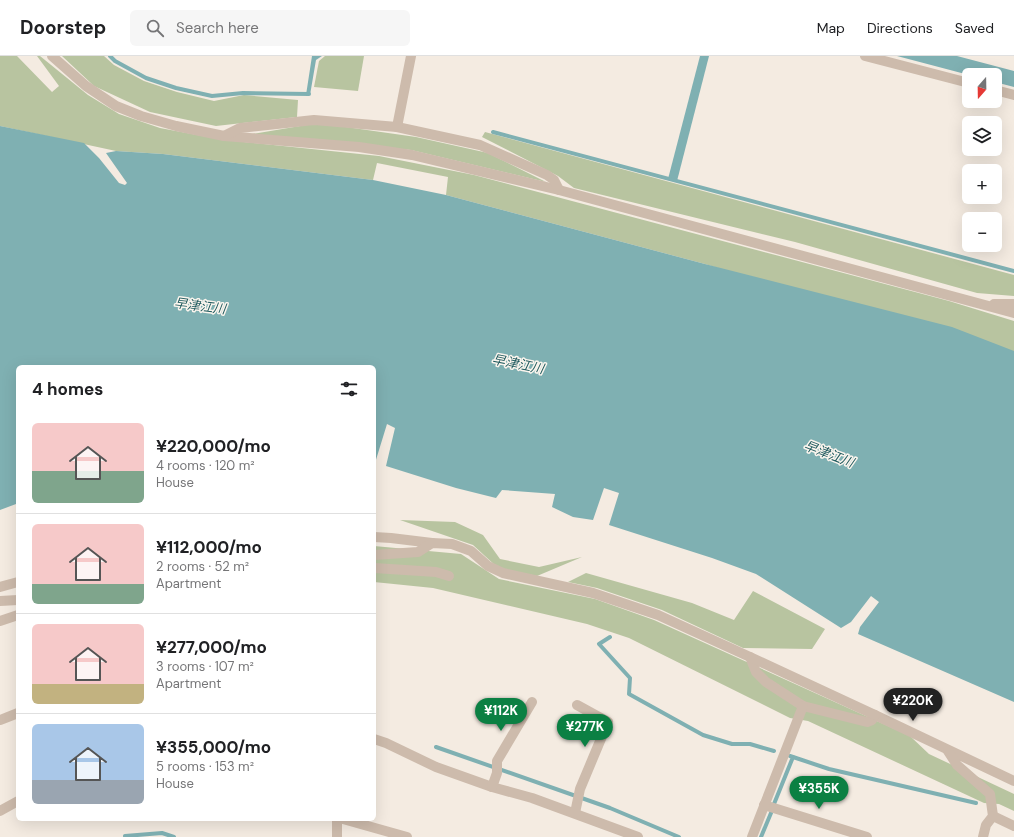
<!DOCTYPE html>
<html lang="en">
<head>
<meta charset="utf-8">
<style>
	body { margin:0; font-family:"DM Sans","Noto Sans JP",sans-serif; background:#f6f6f6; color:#202124; height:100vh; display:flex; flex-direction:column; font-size:15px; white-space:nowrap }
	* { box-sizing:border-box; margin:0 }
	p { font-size:13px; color:#757577 }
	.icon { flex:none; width:22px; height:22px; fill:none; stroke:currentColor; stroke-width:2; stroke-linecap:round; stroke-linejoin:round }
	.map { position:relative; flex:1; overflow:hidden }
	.drawer { position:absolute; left:16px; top:309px; width:360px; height:456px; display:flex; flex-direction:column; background:#fff; border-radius:6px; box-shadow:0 4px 16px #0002 }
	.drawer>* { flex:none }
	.needle { width:26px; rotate:200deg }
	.buttons { position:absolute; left:962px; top:12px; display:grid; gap:8px }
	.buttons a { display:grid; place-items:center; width:40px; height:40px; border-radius:6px; background:#fff; box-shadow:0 4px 16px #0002; font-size:20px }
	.price { position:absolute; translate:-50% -34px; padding:0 9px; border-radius:14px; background:#0b8043; color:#fff; font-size:13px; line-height:26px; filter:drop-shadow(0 1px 2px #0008) }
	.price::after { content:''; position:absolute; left:50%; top:24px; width:12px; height:9px; margin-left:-6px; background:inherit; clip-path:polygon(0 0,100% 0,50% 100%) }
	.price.active { background:#222; color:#fff }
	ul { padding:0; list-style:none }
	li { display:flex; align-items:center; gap:12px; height:100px; padding:0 16px }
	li+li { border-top:1px solid #e0e0e0 }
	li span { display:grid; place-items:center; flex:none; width:112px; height:80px; border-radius:6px; color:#555 }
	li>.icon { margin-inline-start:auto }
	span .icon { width:48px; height:48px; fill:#fffc; stroke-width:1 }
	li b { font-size:17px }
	h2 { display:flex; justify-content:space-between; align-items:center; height:48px; padding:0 16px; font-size:17px }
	header { display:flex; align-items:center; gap:24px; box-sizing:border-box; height:56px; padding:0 20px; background:#fff; border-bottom:1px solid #e0e0e0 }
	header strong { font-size:19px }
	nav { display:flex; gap:22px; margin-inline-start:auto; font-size:14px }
	.search { width:280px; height:36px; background:#f6f6f6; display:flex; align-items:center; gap:10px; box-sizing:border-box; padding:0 14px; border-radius:6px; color:#757577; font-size:15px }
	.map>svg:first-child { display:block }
	.green { fill:#b8c4a0 }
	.water { fill:#7fb0b2 }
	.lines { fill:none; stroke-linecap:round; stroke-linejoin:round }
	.stream { stroke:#7fb0b2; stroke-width:4 }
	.minor { stroke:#cdbbac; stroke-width:10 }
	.labels { text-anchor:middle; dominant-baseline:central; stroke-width:3; stroke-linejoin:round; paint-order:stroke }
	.water-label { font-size:13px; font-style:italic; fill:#1f5a5e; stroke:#fbf5ee }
</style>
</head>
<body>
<header>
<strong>Doorstep</strong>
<div class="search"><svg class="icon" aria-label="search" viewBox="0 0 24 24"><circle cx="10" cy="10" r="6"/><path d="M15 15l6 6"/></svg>Search here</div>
<nav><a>Map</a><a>Directions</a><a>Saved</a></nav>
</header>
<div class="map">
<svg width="1014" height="781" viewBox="0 0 1014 781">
	<rect width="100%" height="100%" fill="#f4ebe1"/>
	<!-- green -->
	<g class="green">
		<polygon points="0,0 17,0 52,36 59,30 37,0 40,0 88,39 119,58 160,72 224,84 379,100 474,119 949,245 1014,265 1014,304 705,208 446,139 448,121 377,107 373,124 163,98 116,95 0,70"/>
		<polygon points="62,0 104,0 114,9 144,25 177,36 214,45 244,39 298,44 297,61 216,70 150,56 94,30"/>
		<polygon points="325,0 364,0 358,35 314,31 319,5"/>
		<polygon points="318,67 416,81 488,97 546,126 411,94 252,78"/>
		<polygon points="485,76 1014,219 1014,240 977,237 795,186 574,132 558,120 482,81"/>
		<polygon points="400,464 455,466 483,479 500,503 539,511 582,501 537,520 498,512 473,489"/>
		<polygon points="374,490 461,498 499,523 595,543 654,564 910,680 929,698 1014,738 1014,755 999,748 984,747 808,665 790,662 629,582 587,568 433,532 374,526"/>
		<polygon points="586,517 692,547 734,564 753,535 825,573 812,593 743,592 662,554 597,532 568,526"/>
	</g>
	<!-- water -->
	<g class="water">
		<polygon points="312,0 322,0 316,4 310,39 306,39"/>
		<polygon points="700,0 709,0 677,125 668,123"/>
		<polygon points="897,0 957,0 1014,15 1014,31 995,26 995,19 969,19"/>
		<polygon points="0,70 84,87 99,102 119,127 125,129 127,127 106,97 116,95 163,98 373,124 446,139 705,208 952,271 1014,295 1014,646 858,578 860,571 879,546 871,540 851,566 841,572 756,518 712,502 609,469 619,437 604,432 593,464 573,461 552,451 555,438 502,434 496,442 456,432 386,410 395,372 387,368 375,407 374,406 374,311 18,311 18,452 16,448 0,454"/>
	</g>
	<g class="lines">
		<!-- stream -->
		<g class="stream">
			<polyline points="110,0 115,5 146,22 176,32 212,40 243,37 309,38"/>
			<polyline points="493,76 1014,215"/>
			<polyline points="610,581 599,588 630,622 629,638 703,679 732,688 750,688 774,695"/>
			<polyline points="436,691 610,752 679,781"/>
			<polyline points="793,701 829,713 976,747"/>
			<polyline points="774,748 793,701 790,700"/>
			<polyline points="125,780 162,777 174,781"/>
			<polyline points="761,781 771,757"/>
		</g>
		<!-- minor -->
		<g class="minor">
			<polyline points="52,0 86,30 116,50 141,60 176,70 224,80 359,91 412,99 559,134 1014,257"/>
			<polyline points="865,0 969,27"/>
			<polyline points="995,34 1014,39"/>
			<polyline points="397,71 480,89 547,119 554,124 559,134"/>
			<polyline points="224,80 240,72 314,64 397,71 411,0"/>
			<polyline points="994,248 1014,248"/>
			<polyline points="374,481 391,482 432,487"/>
			<polyline points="374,499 418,496 432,487 452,488 471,495 488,510 503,517 593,537 658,559 750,601 756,616 766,626 803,650 867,666 872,664 875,659 1014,725"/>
			<polyline points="374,512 436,516 449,520"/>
			<polyline points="0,531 18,526"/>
			<polyline points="0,545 18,544"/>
			<polyline points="0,565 18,559"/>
			<polyline points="750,601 875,659"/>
			<polyline points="0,664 18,657"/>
			<polyline points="374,683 386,687 436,711 492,731 532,742 638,781"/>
			<polyline points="948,695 957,709 990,738 993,760 986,769 983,781"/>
			<polyline points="492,731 497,717 497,705 532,646"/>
			<polyline points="764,749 867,781"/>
			<polyline points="0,755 18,745"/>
			<polyline points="575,757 580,733 608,666 577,649"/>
			<polyline points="993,760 1014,770"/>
			<polyline points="343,763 407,781"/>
			<polyline points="337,781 337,763"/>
			<polyline points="752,781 803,650"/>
		</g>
	</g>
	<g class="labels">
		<!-- water labels -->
		<g class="water-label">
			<text transform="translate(200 250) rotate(7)">早津江川</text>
			<text transform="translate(518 308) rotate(11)">早津江川</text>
			<text transform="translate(829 398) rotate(21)">早津江川</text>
		</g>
	</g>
</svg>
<div class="buttons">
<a><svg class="needle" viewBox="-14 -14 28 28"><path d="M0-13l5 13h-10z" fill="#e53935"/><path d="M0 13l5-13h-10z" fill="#757577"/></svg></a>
<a><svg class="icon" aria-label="layers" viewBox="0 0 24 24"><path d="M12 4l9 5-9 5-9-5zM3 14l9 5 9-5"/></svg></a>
<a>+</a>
<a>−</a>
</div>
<b class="price active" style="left:913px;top:666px">¥220K</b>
<b class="price" style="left:501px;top:676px">¥112K</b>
<b class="price" style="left:585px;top:692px">¥277K</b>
<b class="price" style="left:819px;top:754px">¥355K</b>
<section class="drawer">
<h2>4 homes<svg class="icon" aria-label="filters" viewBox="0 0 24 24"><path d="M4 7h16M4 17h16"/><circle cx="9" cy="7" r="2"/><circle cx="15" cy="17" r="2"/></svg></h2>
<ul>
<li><span style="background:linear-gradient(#f6c9c9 60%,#7fa58c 0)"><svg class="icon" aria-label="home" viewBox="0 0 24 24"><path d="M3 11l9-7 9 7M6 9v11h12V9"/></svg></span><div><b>¥220,000/mo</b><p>4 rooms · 120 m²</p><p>House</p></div></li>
<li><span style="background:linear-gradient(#f6c9c9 75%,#7fa58c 0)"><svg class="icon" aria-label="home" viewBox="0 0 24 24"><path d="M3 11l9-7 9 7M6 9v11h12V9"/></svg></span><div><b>¥112,000/mo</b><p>2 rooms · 52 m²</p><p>Apartment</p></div></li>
<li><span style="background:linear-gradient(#f6c9c9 75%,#c2b280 0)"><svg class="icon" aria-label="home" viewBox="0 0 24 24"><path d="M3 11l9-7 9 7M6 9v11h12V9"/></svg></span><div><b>¥277,000/mo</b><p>3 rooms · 107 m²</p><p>Apartment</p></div></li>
<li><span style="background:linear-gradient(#a9c7e8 70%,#9aa5b1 0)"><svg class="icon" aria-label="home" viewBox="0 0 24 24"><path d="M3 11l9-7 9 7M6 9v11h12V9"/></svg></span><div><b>¥355,000/mo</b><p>5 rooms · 153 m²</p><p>House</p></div></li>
</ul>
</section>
</div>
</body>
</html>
